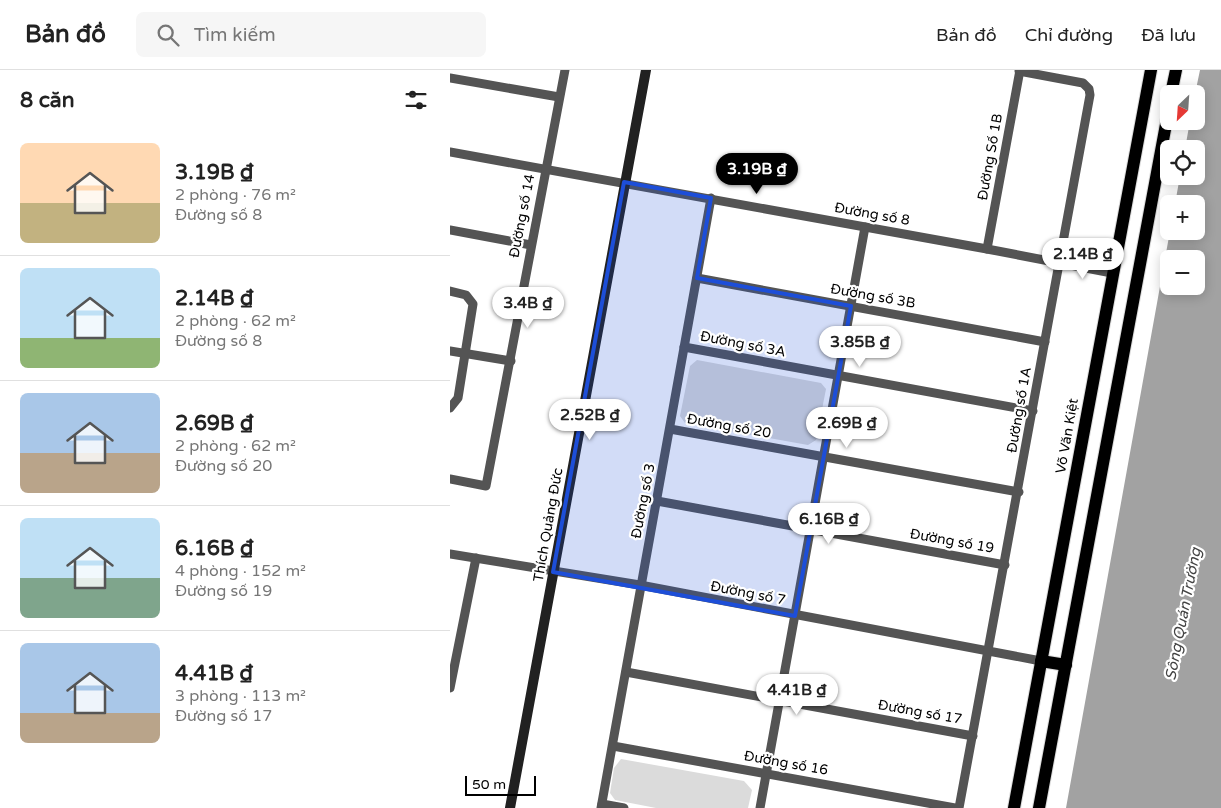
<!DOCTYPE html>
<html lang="vi">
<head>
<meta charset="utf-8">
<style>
	body { margin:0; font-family:"Varela Round",sans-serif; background:#f6f6f6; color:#222; height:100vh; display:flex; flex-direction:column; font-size:19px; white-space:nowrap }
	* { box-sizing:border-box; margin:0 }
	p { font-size:16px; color:#767676 }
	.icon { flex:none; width:28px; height:28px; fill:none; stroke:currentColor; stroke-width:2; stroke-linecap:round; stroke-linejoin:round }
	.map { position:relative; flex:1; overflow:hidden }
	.panel { display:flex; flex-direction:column; background:#fff; width:450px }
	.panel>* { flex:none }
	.needle { width:32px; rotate:205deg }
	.fabs { position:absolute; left:710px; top:15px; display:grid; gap:10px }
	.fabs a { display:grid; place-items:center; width:45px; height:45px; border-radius:8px; background:#fff; box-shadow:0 2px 12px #0003; font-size:25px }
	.scale { position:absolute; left:15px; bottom:12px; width:71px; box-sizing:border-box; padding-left:5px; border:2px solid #000; border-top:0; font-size:14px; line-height:18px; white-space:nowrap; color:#000; -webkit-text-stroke:4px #fff; paint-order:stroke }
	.price { position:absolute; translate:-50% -42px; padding:0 11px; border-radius:18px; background:#fff; color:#222; font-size:16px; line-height:32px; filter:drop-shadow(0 1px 2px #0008) }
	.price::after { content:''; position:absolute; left:50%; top:30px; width:15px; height:11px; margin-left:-8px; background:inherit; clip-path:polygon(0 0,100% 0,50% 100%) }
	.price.current { background:#000; color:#fff }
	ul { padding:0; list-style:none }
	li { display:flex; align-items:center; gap:15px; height:125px; padding:0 20px }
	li+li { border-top:1px solid #e0e0e0 }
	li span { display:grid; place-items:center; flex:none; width:140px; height:100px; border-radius:8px; color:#555 }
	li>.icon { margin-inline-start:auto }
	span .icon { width:60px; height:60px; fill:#fffc; stroke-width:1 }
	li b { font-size:21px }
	h2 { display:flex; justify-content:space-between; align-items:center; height:60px; padding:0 20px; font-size:21px }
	header { display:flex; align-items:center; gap:30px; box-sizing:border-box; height:70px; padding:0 25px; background:#fff; border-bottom:1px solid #e0e0e0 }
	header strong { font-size:24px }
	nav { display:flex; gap:28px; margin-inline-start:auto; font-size:18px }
	.search { width:350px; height:45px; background:#f6f6f6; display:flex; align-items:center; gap:12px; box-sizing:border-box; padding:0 18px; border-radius:8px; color:#767676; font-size:19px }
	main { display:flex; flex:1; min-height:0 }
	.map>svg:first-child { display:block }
	.green { fill:#dbdbdb }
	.water { fill:#a2a2a2; fill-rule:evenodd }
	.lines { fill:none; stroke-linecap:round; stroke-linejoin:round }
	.primary-casing { stroke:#dbdbdb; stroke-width:14 }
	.street { stroke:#545454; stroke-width:9 }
	.secondary { stroke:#212121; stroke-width:10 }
	.primary { stroke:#000; stroke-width:12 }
	.marked { fill:#1d4ed8; fill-opacity:0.2; stroke:#1d4ed8; stroke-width:4; stroke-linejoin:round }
	.labels { text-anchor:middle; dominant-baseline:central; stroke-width:4.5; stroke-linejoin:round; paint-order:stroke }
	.street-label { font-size:14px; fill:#000; stroke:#fff }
	.water-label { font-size:15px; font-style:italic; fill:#434343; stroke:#fff }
</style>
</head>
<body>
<header>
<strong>Bản đồ</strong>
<div class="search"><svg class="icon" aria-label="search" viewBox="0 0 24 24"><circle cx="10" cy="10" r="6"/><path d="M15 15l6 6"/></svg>Tìm kiếm</div>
<nav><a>Bản đồ</a><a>Chỉ đường</a><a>Đã lưu</a></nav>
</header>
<main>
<section class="panel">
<h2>8 căn<svg class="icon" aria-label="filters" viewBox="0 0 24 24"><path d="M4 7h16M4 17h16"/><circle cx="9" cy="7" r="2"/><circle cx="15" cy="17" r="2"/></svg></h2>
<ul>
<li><span style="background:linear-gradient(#ffd9b3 60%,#c2b280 0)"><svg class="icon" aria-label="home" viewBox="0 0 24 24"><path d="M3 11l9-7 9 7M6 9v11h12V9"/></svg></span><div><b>3.19B ₫</b><p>2 phòng · 76 m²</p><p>Đường số 8</p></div></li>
<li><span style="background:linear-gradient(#bfe0f5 70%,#8fb573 0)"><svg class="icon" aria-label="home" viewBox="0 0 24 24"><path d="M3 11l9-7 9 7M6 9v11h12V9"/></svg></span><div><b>2.14B ₫</b><p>2 phòng · 62 m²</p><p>Đường số 8</p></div></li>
<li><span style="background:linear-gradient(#a9c7e8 60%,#b9a48a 0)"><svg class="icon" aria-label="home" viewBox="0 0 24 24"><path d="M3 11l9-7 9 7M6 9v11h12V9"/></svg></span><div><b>2.69B ₫</b><p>2 phòng · 62 m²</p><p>Đường số 20</p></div></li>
<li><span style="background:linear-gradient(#bfe0f5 60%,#7fa58c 0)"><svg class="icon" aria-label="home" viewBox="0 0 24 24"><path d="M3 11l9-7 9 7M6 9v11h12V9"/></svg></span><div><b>6.16B ₫</b><p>4 phòng · 152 m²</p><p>Đường số 19</p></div></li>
<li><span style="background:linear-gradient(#a9c7e8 70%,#b9a48a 0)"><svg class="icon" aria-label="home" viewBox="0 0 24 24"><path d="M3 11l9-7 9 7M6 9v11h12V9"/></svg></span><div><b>4.41B ₫</b><p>3 phòng · 113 m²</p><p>Đường số 17</p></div></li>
</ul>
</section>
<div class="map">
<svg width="771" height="738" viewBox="0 0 771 738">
	<rect width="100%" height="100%" fill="#fff"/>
	<!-- green -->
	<g class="green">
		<polygon points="247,290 371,313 376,319 366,370 358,375 235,353 230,346 240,296"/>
		<polygon points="171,689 294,711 302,720 298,738 206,738 165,730 160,723 164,698"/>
	</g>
	<!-- water -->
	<path class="water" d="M750,0H771V738H616L720,161H746V134H725L730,106H746V79H735L740,51H746L745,24ZM719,189H746V216H719Z"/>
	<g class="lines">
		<!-- primary casing -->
		<g class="primary-casing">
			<g id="primary">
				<polyline points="721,24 726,0"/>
				<polyline points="591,591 616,595"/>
				<polyline points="564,738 701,0"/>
				<polyline points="589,738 719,38"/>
			</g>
		</g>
		<!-- street -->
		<g class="street">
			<polyline points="0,8 109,27"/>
			<polyline points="0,82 537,179 662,203"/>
			<polyline points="0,160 81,175"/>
			<polyline points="537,179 570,0"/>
			<polyline points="247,208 595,272"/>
			<polyline points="0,221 16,225 23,234 8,328 0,338"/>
			<polyline points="234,277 583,341"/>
			<polyline points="0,281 61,291"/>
			<polyline points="220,359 569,422"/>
			<polyline points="0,409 36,416 115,0"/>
			<polyline points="207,431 555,495"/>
			<polyline points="0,484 190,515 591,591"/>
			<polyline points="176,602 523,666"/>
			<polyline points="0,618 26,488"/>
			<polyline points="163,676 505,738"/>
			<polyline points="152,734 174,738"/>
			<polyline points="151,738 261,128"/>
			<polyline points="310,738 415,157"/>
			<polyline points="509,738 640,25 639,19 633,13 569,1"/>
		</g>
		<!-- secondary -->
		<polyline class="secondary" points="60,738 196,0"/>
		<!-- primary -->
		<use href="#primary" class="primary"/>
	</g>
	<!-- marked area -->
	<path class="marked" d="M174,112L261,128L247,208L401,236L345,546L103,502Z"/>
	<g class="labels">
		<!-- street labels -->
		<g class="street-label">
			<text transform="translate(540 87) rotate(-80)">Đường Số 1B</text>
			<text transform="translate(422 144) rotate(10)">Đường số 8</text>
			<text transform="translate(72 146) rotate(-79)">Đường số 14</text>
			<text transform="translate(423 226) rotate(10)">Đường số 3B</text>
			<text transform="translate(293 274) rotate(11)">Đường số 3A</text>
			<text transform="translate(569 340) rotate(-80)">Đường số 1A</text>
			<text transform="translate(279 356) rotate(10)">Đường số 20</text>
			<text transform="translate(617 366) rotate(-80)">Võ Văn Kiệt</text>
			<text transform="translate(193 431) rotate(-79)">Đường số 3</text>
			<text transform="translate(98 455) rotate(-80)">Thích Quảng Đức</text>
			<text transform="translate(502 471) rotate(10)">Đường số 19</text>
			<text transform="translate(298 523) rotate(11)">Đường số 7</text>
			<text transform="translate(470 642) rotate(10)">Đường số 17</text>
			<text transform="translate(336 693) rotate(10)">Đường số 16</text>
		</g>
		<!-- water labels -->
		<g class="water-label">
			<text transform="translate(733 544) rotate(-79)">Sông Quán Trường</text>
		</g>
	</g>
</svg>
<div class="fabs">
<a><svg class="needle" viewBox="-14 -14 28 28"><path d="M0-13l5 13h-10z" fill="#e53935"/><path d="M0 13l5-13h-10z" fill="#767676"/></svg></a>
<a><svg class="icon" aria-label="locate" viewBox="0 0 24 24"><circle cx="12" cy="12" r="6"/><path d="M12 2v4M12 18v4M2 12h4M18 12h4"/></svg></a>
<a>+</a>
<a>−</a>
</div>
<div class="scale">50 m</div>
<b class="price current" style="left:307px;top:125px">3.19B ₫</b>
<b class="price" style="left:633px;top:210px">2.14B ₫</b>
<b class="price" style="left:78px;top:259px">3.4B ₫</b>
<b class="price" style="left:410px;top:298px">3.85B ₫</b>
<b class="price" style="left:140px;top:371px">2.52B ₫</b>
<b class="price" style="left:397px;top:379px">2.69B ₫</b>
<b class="price" style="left:379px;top:475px">6.16B ₫</b>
<b class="price" style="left:347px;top:646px">4.41B ₫</b>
</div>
</main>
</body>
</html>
